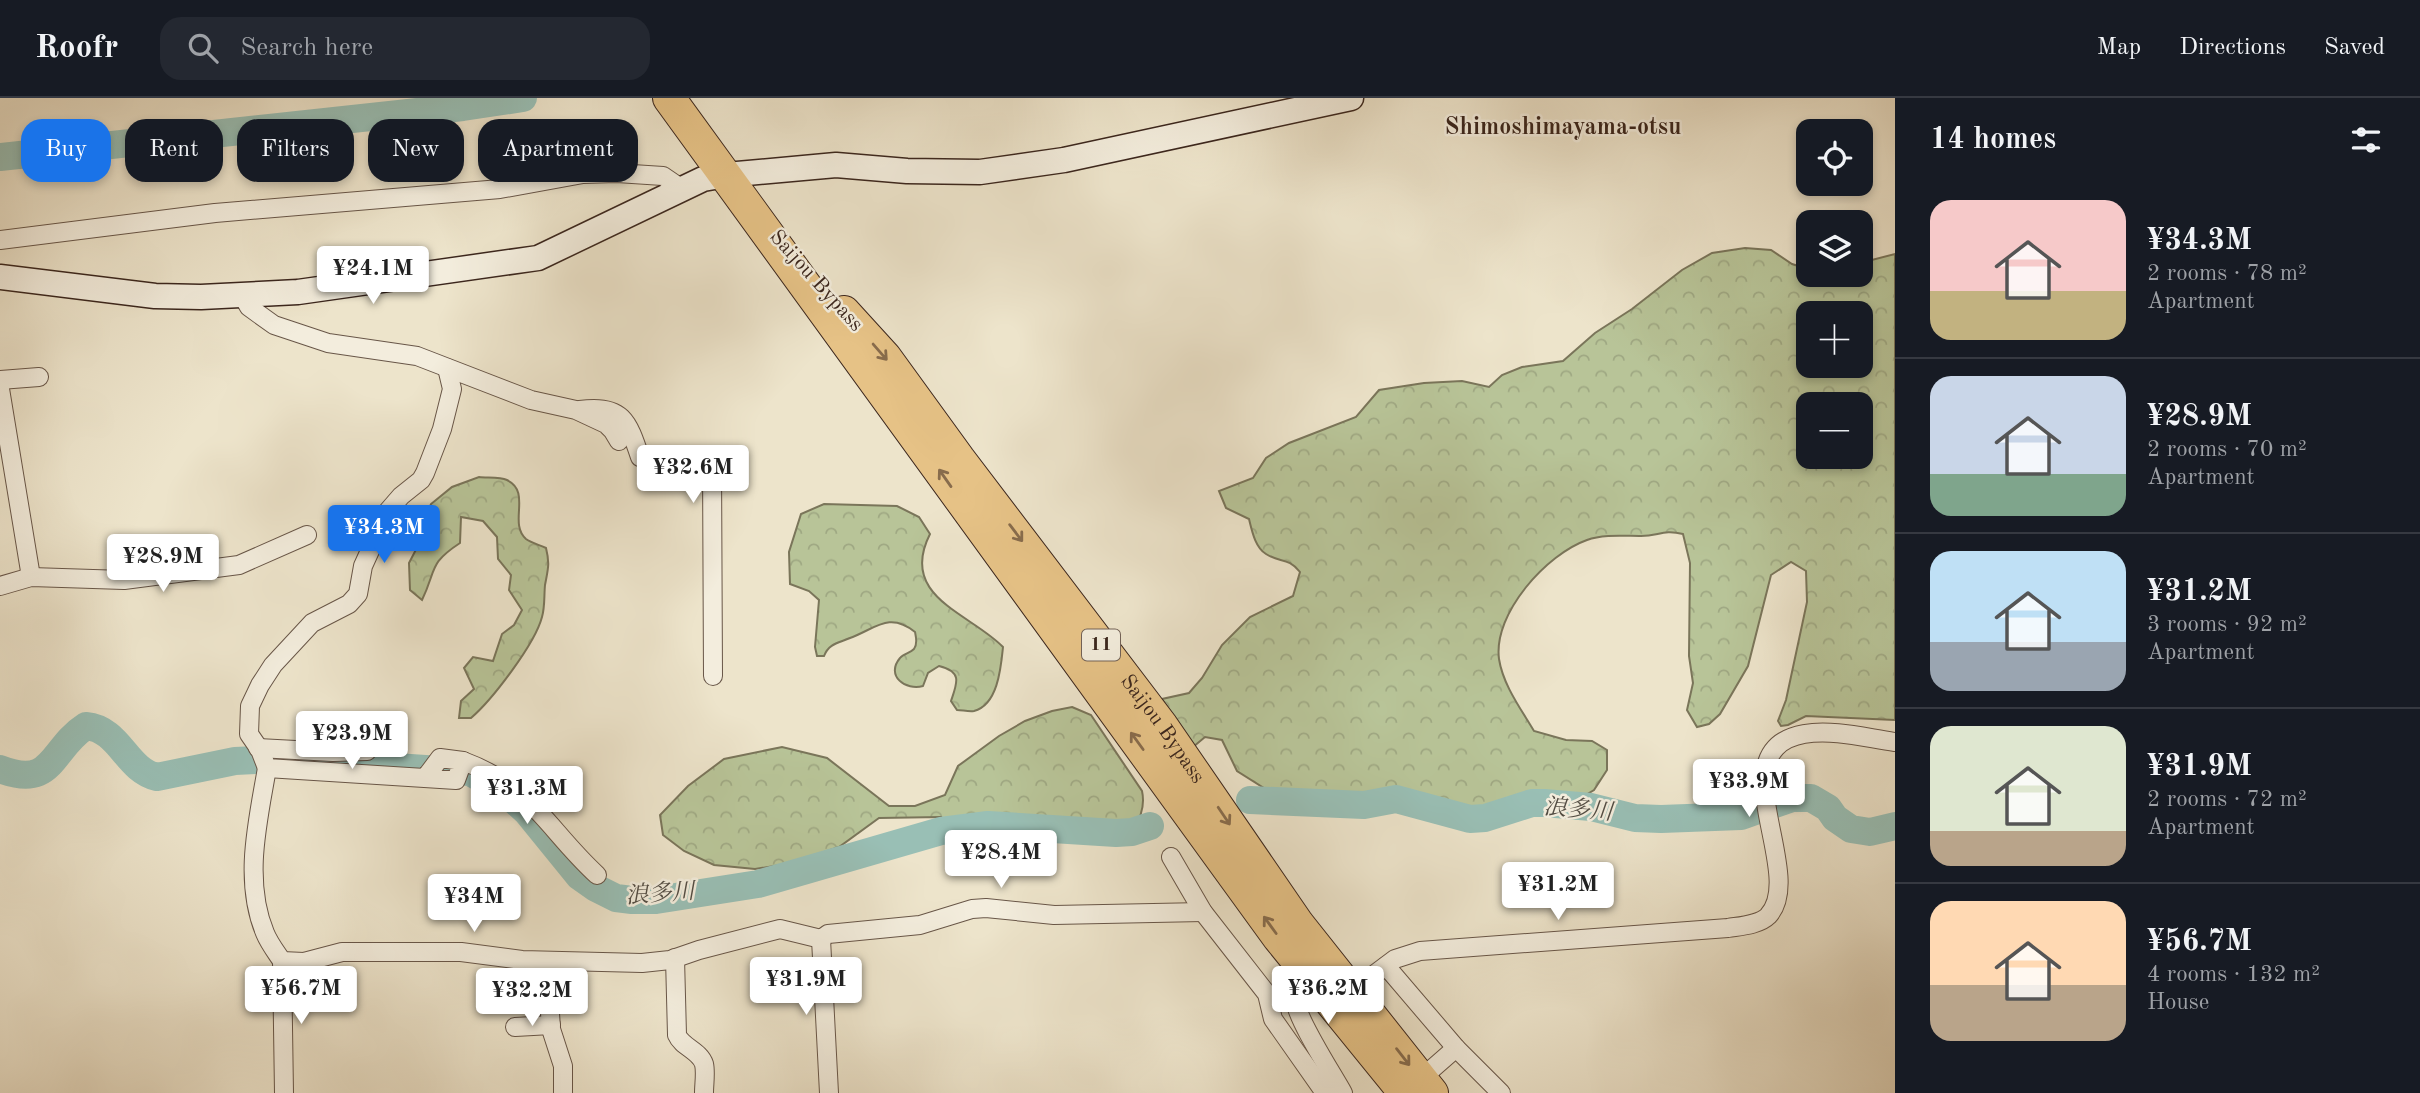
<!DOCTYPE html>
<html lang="en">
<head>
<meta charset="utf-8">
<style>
	body { margin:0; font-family:"Old Standard TT","Noto Serif JP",serif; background:#242831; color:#f1f3f6; height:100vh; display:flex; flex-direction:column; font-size:26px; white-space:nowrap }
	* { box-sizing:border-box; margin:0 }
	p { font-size:23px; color:#9ea1a6 }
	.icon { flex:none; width:38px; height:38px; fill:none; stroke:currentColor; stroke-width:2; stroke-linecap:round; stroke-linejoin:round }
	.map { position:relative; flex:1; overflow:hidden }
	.drawer { display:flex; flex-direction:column; background:#171b24; width:525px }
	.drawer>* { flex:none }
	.banner { position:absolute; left:21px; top:21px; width:665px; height:63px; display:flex; gap:14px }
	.fabs { position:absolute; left:1796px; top:21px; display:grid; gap:14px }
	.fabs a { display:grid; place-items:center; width:77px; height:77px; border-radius:14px; background:#171b24; box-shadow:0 4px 10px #0003; font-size:35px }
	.price { position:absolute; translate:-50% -60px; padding:0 16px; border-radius:7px; background:#fff; color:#222; font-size:23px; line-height:46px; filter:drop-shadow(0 2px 4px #0008) }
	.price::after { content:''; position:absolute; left:50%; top:42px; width:21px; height:16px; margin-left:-10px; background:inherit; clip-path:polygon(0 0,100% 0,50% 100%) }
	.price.active { background:#1a73e8; color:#fff }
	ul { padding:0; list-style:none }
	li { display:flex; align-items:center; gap:21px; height:175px; padding:0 35px }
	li+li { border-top:2px solid #363941 }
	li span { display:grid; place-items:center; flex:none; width:196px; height:140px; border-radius:21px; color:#555 }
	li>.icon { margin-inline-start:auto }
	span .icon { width:84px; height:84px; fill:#fffc; stroke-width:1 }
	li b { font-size:30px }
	h2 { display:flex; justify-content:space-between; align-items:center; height:84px; padding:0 35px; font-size:30px }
	.pill { padding:0 24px; border-radius:21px; background:#171b24; box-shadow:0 4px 10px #0003; font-size:24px; line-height:63px }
	.pill.active { background:#1a73e8; color:#fff }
	header { display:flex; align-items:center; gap:42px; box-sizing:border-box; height:98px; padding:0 35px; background:#171b24; border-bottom:2px solid #363941 }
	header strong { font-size:33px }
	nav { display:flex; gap:38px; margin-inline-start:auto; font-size:24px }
	.search { width:490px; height:63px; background:#242831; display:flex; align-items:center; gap:18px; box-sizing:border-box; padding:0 24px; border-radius:21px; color:#9ea1a6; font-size:26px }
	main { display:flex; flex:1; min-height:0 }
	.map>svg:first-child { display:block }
	.forest { fill:url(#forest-crowns); stroke:#7a755a; stroke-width:2; fill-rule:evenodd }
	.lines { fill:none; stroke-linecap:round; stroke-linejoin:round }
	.river { stroke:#99bfb5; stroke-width:28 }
	.street-casing { stroke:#685648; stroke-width:20 }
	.secondary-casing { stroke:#3b261d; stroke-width:27 }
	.highway-casing { stroke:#3b261d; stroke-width:34 }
	.street { stroke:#f3eddd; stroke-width:18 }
	.secondary { stroke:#f3eddd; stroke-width:24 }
	.highway { stroke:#e6c286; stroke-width:32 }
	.oneway { stroke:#886c4c }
	.labels { text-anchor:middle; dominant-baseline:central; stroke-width:5; stroke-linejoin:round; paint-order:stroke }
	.shield { fill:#f3eddd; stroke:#726257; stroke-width:2 }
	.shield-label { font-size:19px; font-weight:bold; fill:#3b261d }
	.street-label { font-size:21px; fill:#3b261d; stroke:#f3eddd }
	.water-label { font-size:23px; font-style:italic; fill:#524c43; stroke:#f3eddd }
	.quarter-label { font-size:24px; font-weight:bold; fill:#3b261d; stroke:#f3eddd }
</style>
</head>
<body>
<header>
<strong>Roofr</strong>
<div class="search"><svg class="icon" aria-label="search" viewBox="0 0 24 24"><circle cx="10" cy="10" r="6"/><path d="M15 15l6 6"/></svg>Search here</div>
<nav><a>Map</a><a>Directions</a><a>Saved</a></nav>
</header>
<main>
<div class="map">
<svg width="1895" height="995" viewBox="0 0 1895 995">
	<defs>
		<pattern id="forest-crowns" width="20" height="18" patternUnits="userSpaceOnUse" patternTransform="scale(1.75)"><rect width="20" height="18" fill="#b8c498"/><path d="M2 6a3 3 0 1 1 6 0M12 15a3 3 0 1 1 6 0" fill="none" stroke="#9fa883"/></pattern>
	</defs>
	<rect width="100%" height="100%" fill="#ede4cb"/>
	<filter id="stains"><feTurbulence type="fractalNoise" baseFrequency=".00286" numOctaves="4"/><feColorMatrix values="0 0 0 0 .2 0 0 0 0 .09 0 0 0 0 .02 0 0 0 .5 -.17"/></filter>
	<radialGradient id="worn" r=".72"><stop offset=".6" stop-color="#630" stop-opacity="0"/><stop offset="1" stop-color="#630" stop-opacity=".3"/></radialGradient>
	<!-- forest -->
	<g class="forest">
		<path d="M1745,150L1771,152L1792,166L1808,171V177H1860V165L1895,156V622L1806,618L1788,627L1781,628L1778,623L1786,602L1807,504L1806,473L1791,464L1771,477L1748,568L1720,616L1709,626L1697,629L1687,612L1693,585L1689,558L1690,465L1683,436C1663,431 1659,438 1641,438C1624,438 1603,436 1587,442C1547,456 1493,515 1499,561C1503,587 1521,611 1534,633L1566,642L1592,643L1607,652V672L1594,692L1579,701L1525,698L1476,716L1453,713L1423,701L1396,695L1364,701L1275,697L1237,673L1222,642L1205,639L1193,649L1162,601L1189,595L1202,580L1222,547L1250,519L1293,498L1300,474C1288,459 1280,465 1266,456C1255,449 1252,433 1249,421L1226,410L1219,393L1253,380L1266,360L1289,345L1356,319L1379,292L1424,285L1462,283L1489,289L1502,277L1522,269L1563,263L1595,235L1632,211L1682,172L1712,155ZM1808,215H1860V268H1808ZM1808,306H1860V359H1808Z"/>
		<path d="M479,379C487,380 500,379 507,382C532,394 508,425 526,441C531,445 540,447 546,450C550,466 548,471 545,487C544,497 545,509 542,519C535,546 492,602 471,620H459L461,603L474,591L464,570L473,559L493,563L502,536L514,527L522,512L509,492L511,477L498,461L497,439L483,423L461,419L460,445C428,466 437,471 422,502L410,492L409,465L422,440L424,422L431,406L452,389Z"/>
		<path d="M824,406L897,408L919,419L930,436C898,499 970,515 1003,549C1001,569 998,607 974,613C969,614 962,612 957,612L951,603C957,585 963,574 939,568L928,575L923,588C906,593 885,578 900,560C903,556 910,555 914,551C918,546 916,539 915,534C889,513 875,531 850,540C839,545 829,545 824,558H817L815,549L819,502L809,493L790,486L789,454L801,416Z"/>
		<path d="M1072,609L1091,617L1142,693C1146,711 1138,724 1129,740C1086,752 1038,737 993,735C983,735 971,737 961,738L941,719L879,720L839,749L793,765L755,771L714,767L684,753L663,737L660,717L688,688L724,661L782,649L827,660L889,708H915L945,697L958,668L999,638L1025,623L1052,613Z"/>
	</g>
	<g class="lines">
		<!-- river -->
		<g class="river">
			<polyline points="0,59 463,9 523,0"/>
			<path d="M0,671C54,692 50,651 86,628C120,631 126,672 157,679L235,663L276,661L470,674L504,693L527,714L579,778L596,790L616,800L632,802H656L758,786L941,733L988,727L1116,735L1132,734L1150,728"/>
			<polyline points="1250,702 1364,707 1396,701 1470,721 1485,720 1532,705 1544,705 1591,709 1635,720 1661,721 1741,718 1792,700 1811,700 1828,710 1835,720 1851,731 1870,734 1895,728"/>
		</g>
		<!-- street casing -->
		<g class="street-casing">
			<g id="street">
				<polyline points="0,142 215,115 500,91 583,76 617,75 663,78 682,91"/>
				<polyline points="242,197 249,209 274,227 328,245 417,258 531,302 576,312 606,326 613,333 619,343"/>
				<polyline points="0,282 39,279"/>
				<polyline points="0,291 31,479"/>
				<path d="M580,312C622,306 628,323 640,359L701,358L712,365L713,578"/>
				<polyline points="0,488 31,479 124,482 239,467 307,437"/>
				<path d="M258,650L333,654L367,653C379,643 370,633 362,624"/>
				<path d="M463,663C533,689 547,731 597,777"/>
				<path d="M267,670C258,723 243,782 265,835C269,845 276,854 282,863L304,864L342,854H461L522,862L642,865L670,862L699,852L780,831L821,841L828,836L920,827L972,811L986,810L1054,817L1203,814"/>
				<polyline points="425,680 440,660 463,663 456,682 267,670 260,652 249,636 250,608 260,587 273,567 312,525 349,506 358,496 363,468 388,413 401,398 421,382 425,375 442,331 452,291 447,270"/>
				<polyline points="1171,759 1203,814 1267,896 1273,921 1325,995"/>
				<polyline points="821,841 829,995"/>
				<path d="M675,860L677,937C682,949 700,953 704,966C706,974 704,986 704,995"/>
				<polyline points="282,863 284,995"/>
				<polyline points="555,863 556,880 550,915 551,931 563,968 563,995"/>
				<polyline points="1386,868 1456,950 1501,995"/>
				<path d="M1312,869C1302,877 1293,889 1295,902C1297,922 1332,975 1343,995"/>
				<path d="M1347,897L1395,861L1420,853L1728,830C1740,828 1759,827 1768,818C1808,776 1716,652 1804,636C1833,631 1866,640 1895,644"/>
				<polyline points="515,929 551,927"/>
				<polyline points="1432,971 1456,950"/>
			</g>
		</g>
		<!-- secondary casing -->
		<g class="secondary-casing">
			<polyline id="secondary" points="0,179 155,198 201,199 298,194 538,160 703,81 726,77 836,67 907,73 980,74 1064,62 1351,0"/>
		</g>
		<!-- highway casing -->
		<g class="highway-casing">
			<g id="highway">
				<polyline points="669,0 1279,840 1405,995"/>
				<path id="s1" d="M844,214L885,259L959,361L1162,628L1298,826L1432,995"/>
			</g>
		</g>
		<!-- street -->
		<use href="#street" class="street"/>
		<!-- secondary -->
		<use href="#secondary" class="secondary"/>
		<!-- highway -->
		<use href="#highway" class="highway"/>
	</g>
	<!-- one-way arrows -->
	<defs><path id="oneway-shaft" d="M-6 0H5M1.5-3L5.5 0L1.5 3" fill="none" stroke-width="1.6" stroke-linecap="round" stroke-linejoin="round" transform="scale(1.75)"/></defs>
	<g class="oneway">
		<use href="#oneway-shaft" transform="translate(880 254) rotate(49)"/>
		<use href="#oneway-shaft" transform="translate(945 380) rotate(-125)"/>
		<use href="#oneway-shaft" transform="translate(1016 435) rotate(53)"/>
		<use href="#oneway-shaft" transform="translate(1137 643) rotate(-126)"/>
		<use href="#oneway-shaft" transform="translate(1224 718) rotate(56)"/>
		<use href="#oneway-shaft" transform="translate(1270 827) rotate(-126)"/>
		<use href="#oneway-shaft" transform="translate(1403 959) rotate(52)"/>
	</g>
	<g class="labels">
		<!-- shield labels -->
		<rect class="shield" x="1082" y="531.5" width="38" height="31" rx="5"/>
		<g class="shield-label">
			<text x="1101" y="547">11</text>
		</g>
		<!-- street labels -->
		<g class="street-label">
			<text transform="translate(816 183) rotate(48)">Saijou Bypass</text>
			<text stroke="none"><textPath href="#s1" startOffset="525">Saijou Bypass</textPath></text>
		</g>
		<!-- water labels -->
		<g class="water-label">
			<text transform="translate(1578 712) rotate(5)">浪多川</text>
			<text transform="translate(660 796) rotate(-4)">浪多川</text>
		</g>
		<!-- quarter labels -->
		<g class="quarter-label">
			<text x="1563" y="30">Shimoshimayama-otsu</text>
		</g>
	</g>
	<rect width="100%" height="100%" filter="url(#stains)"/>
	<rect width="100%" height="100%" fill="url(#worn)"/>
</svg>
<div class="fabs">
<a><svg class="icon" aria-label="locate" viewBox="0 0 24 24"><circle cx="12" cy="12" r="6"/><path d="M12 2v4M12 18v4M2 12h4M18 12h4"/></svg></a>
<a><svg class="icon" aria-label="layers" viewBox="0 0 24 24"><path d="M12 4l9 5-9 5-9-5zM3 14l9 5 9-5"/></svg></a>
<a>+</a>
<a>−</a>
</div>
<b class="price" style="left:373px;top:208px">¥24.1M</b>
<b class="price" style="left:693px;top:407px">¥32.6M</b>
<b class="price active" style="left:384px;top:467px">¥34.3M</b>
<b class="price" style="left:163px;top:496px">¥28.9M</b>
<b class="price" style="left:352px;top:673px">¥23.9M</b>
<b class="price" style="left:1749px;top:721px">¥33.9M</b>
<b class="price" style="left:527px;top:728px">¥31.3M</b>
<b class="price" style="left:1001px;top:792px">¥28.4M</b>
<b class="price" style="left:1558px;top:824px">¥31.2M</b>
<b class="price" style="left:474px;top:836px">¥34M</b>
<b class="price" style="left:806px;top:919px">¥31.9M</b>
<b class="price" style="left:301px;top:928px">¥56.7M</b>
<b class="price" style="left:1328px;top:928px">¥36.2M</b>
<b class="price" style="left:532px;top:930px">¥32.2M</b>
<div class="banner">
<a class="pill active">Buy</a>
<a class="pill">Rent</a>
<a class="pill">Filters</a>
<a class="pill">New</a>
<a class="pill">Apartment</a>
</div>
</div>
<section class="drawer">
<h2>14 homes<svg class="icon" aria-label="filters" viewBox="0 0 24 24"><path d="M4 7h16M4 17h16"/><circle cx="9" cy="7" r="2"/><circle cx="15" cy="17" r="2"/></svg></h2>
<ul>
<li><span style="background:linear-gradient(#f6c9c9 65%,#c2b280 0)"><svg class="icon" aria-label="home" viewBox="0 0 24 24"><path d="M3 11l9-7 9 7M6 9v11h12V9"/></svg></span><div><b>¥34.3M</b><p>2 rooms · 78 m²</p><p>Apartment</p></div></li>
<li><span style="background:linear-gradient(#c9d6e8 70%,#7fa58c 0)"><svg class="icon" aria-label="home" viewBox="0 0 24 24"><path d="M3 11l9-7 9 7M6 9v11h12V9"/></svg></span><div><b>¥28.9M</b><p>2 rooms · 70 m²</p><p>Apartment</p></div></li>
<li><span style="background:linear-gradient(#bfe0f5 65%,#9aa5b1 0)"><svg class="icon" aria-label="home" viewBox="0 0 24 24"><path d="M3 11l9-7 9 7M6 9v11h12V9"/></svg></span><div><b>¥31.2M</b><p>3 rooms · 92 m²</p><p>Apartment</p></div></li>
<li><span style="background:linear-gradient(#dfe7d0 75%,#b9a48a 0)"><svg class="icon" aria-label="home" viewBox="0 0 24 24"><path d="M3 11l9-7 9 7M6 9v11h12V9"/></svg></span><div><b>¥31.9M</b><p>2 rooms · 72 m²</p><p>Apartment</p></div></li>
<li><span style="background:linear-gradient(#ffd9b3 60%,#b9a48a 0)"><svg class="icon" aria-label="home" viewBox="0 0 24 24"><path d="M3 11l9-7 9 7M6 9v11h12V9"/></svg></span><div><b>¥56.7M</b><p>4 rooms · 132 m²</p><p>House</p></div></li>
</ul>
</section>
</main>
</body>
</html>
